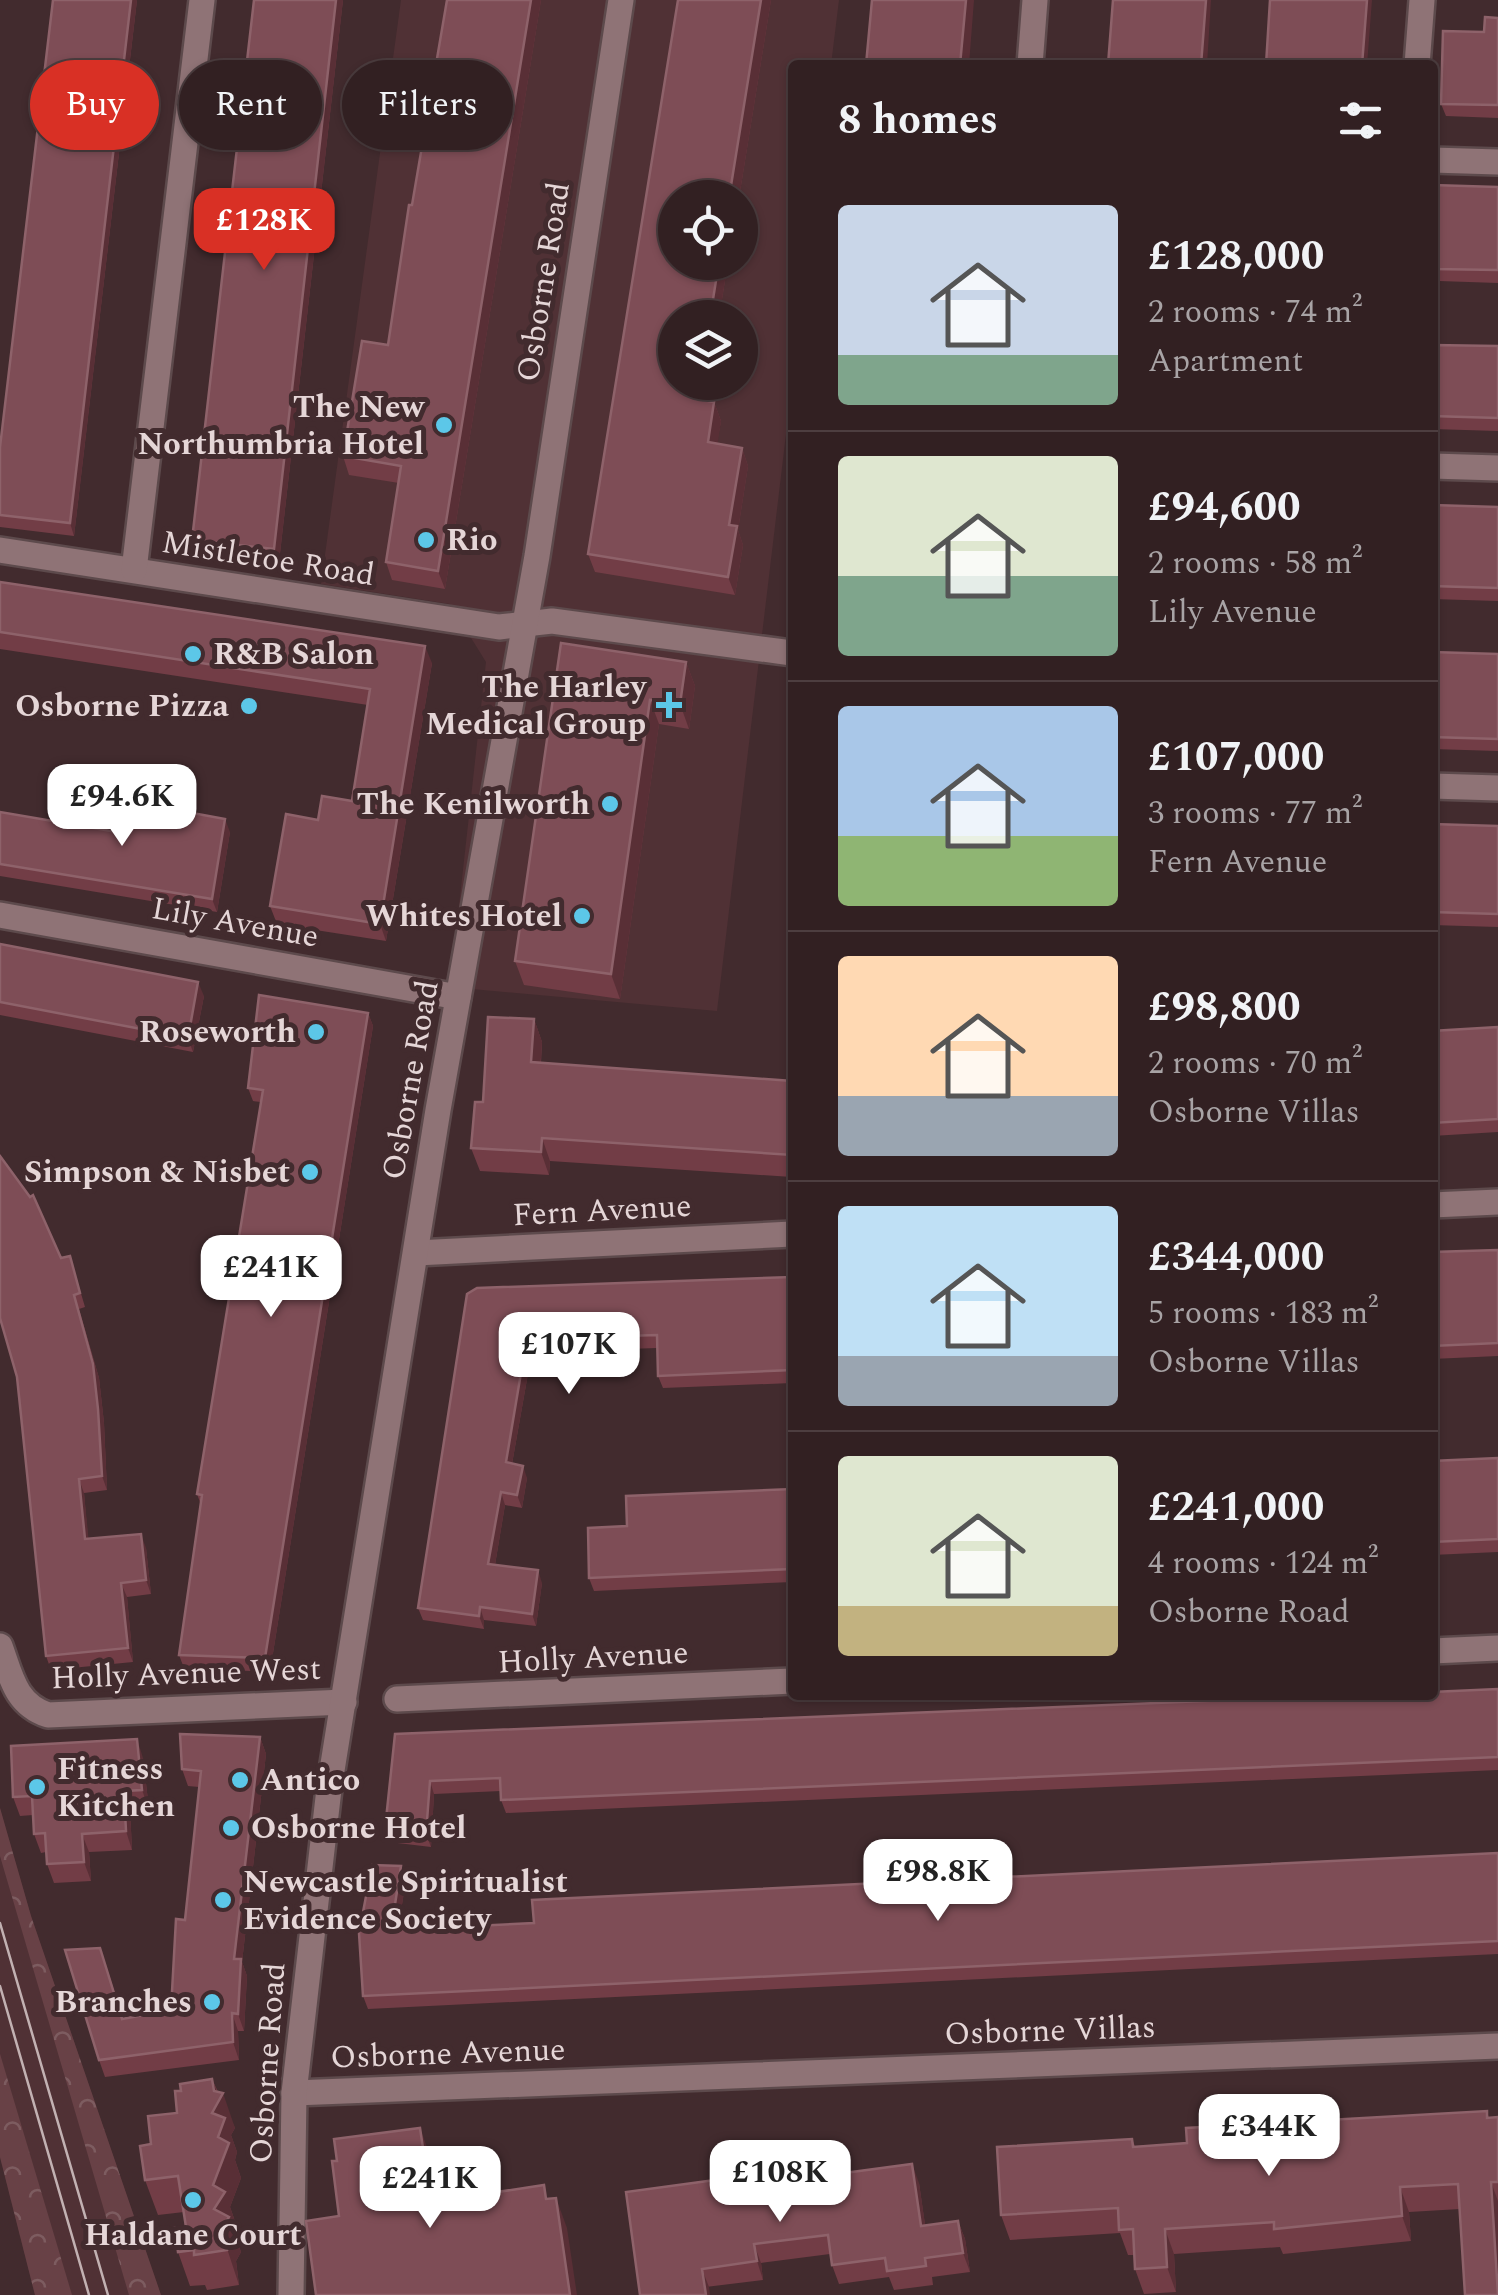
<!DOCTYPE html>
<html lang="en">
<head>
<meta charset="utf-8">
<style>
	body { margin:0; font-family:Spectral,serif; background:#3d2d2f; color:#f1f3f6; height:100vh; display:flex; flex-direction:column; font-size:38px; white-space:nowrap }
	* { box-sizing:border-box; margin:0 }
	p { font-size:32px; color:#a8a3a5 }
	.icon { flex:none; width:55px; height:55px; fill:none; stroke:currentColor; stroke-width:2; stroke-linecap:round; stroke-linejoin:round }
	.map { position:relative; flex:1; overflow:hidden }
	.panel { position:absolute; left:788px; top:60px; width:650px; height:1640px; display:flex; flex-direction:column; background:#322022; border-radius:10px; box-shadow:0 2px 8px #0004,0 0 0 2px #4d3e40 }
	.panel>* { flex:none }
	.banner { position:absolute; left:30px; top:60px; width:608px; height:90px; display:flex; gap:20px }
	.tools { position:absolute; left:658px; top:180px; display:grid; gap:20px }
	.tools a { display:grid; place-items:center; width:100px; height:100px; border-radius:50%; background:#322022; box-shadow:0 2px 8px #0004,0 0 0 2px #4d3e40; font-size:50px }
	.price { position:absolute; translate:-50% -85px; padding:0 22px; border-radius:20px; background:#fff; color:#222; font-size:32px; line-height:65px; filter:drop-shadow(0 2px 5px #0008) }
	.price::after { content:''; position:absolute; left:50%; top:60px; width:30px; height:22px; margin-left:-15px; background:inherit; clip-path:polygon(0 0,100% 0,50% 100%) }
	.price.current { background:#d93025; color:#fff }
	ul { padding:0; list-style:none }
	li { display:flex; align-items:center; gap:30px; height:250px; padding:0 50px }
	li+li { border-top:2px solid #4d3e40 }
	li span { display:grid; place-items:center; flex:none; width:280px; height:200px; border-radius:10px; color:#555 }
	li>.icon { margin-inline-start:auto }
	span .icon { width:120px; height:120px; fill:#fffc; stroke-width:1 }
	li b { font-size:42px }
	h2 { display:flex; justify-content:space-between; align-items:center; height:120px; padding:0 50px; font-size:42px }
	.pill { padding:0 35px; border-radius:45px; background:#322022; box-shadow:0 2px 8px #0004,0 0 0 2px #4d3e40; font-size:35px; line-height:90px }
	.pill.current { background:#d93025; color:#fff }
	.map>svg:first-child { display:block }
	.built { fill:#503135; fill-rule:evenodd }
	.forest { fill:url(#forest-crowns) }
	.lines { fill:none; stroke-linecap:round; stroke-linejoin:round }
	.street-casing { stroke:#5d4a4c; stroke-width:30 }
	.secondary-casing { stroke:#5d4a4c; stroke-width:30 }
	.street { stroke:#8f7376; stroke-width:25 }
	.secondary { stroke:#8f7376; stroke-width:25 }
	.tram { stroke:#c2b1b2; stroke-width:2.5 }
	.wall { fill:#723d46 }
	.shaded-wall { fill:#592f36 }
	.building { fill:#7e4d56; stroke:#8e626a; stroke-width:2.5 }
	.poi-dot { fill:#5cc7e8; stroke:#422b2e; stroke-width:4 }
	.labels { text-anchor:middle; dominant-baseline:central; stroke-width:10; stroke-linejoin:round; paint-order:stroke }
	.street-label { font-size:32px; fill:#e5d6d7; stroke:#422b2e }
	.poi-label { font-size:32px; font-weight:bold; fill:#e5d6d7; stroke:#422b2e; text-anchor:end }
</style>
</head>
<body>
<div class="map">
<svg width="1498" height="2295" viewBox="0 0 1498 2295">
	<defs>
		<pattern id="forest-crowns" width="20" height="18" patternUnits="userSpaceOnUse" patternTransform="scale(2.5)"><rect width="20" height="18" fill="#684146"/><path d="M2 6a3 3 0 1 1 6 0M12 15a3 3 0 1 1 6 0" fill="none" stroke="#7d5c60"/></pattern>
	</defs>
	<rect width="100%" height="100%" fill="#422b2e"/>
	<!-- built -->
	<g class="built">
		<path d="M401,0H839L831,65H792V384L717,1011L450,987L486,662L450,604L321,584ZM675,198H740V262H675ZM675,318H740V382H675Z"/>
		<polygon points="0,1808 31,1916 161,2295 35,2295 0,2157"/>
	</g>
	<!-- forest -->
	<g class="forest">
		<polygon points="0,1808 31,1916 161,2295 129,2295 0,1856"/>
		<polygon points="0,2054 72,2295 35,2295 0,2157"/>
	</g>
	<g class="lines">
		<!-- street casing -->
		<g class="street-casing">
			<g id="street">
				<polyline points="1030,65 1035,0"/>
				<polyline points="1417,65 1422,0"/>
				<polyline points="1432,160 1498,162"/>
				<polyline points="1432,466 1498,468"/>
				<polyline points="0,550 499,627 552,621 792,653"/>
				<polyline points="134,570 202,0"/>
				<polyline points="1432,786 1498,788"/>
				<polyline points="0,915 458,997"/>
				<polyline points="1432,1205 1498,1202"/>
				<polyline points="416,1253 792,1234"/>
				<path d="M0,1646C11,1676 15,1704 48,1715L344,1702"/>
				<polyline points="1432,1651 1498,1648"/>
				<polyline points="397,1699 792,1681"/>
				<polyline points="294,2093 1498,2046"/>
			</g>
		</g>
		<!-- secondary casing -->
		<g class="secondary-casing">
			<polyline id="secondary" points="291,2295 294,2093 329,1789 438,1110 537,556 621,0"/>
		</g>
		<!-- street -->
		<use href="#street" class="street"/>
		<!-- secondary -->
		<use href="#secondary" class="secondary"/>
		<!-- tram -->
		<g class="tram">
			<polyline points="0,1923 108,2295"/>
			<polyline points="0,1986 89,2295"/>
		</g>
	</g>
	<!-- wall -->
	<g class="wall">
		<polygon points="53,0 137,0 74,536 0,527 0,447"/>
		<polygon points="254,0 343,0 279,562 197,553 192,540"/>
		<polygon points="447,0 541,0 445,589 392,580 386,562 399,483 349,475 343,456 388,345"/>
		<polygon points="678,0 771,0 739,198 675,198 675,262 728,262 719,318 675,318 675,382 709,382 706,401 714,402 721,421 717,443 742,448 748,466 738,530 743,545 735,595 595,572 588,554"/>
		<polygon points="1498,18 1498,118 1446,116 1441,104 1484,32"/>
		<polygon points="1432,185 1498,187 1498,283 1439,281 1434,269 1435,251 1432,251"/>
		<polygon points="1432,345 1498,346 1498,431 1432,429"/>
		<polygon points="1432,505 1498,507 1498,601 1432,599"/>
		<polygon points="0,582 432,663 386,941 277,924 270,906 318,820 352,801 368,705 0,649"/>
		<polygon points="561,643 686,662 695,686 689,729 659,724 620,999 524,985 515,961"/>
		<polygon points="1432,652 1498,654 1498,751 1432,749"/>
		<polygon points="0,812 117,832 230,832 217,912 0,876"/>
		<polygon points="1432,824 1498,826 1498,927 1432,925"/>
		<polygon points="0,944 204,996 193,1052 0,1015"/>
		<polygon points="368,1013 373,1026 270,1672 184,1668 179,1655 201,1505 197,1494 261,1102 253,1101 248,1088"/>
		<polygon points="534,1019 542,1042 541,1063 792,1081 792,1177 550,1161 549,1175 480,1171 471,1148 483,1102"/>
		<polygon points="1498,1027 1498,1132 1432,1136 1432,1031"/>
		<polygon points="1498,1250 1498,1356 1432,1359 1432,1252"/>
		<polygon points="70,1256 85,1307 79,1309 99,1378 104,1423 107,1490 84,1493 88,1539 146,1548 151,1594 127,1597 133,1662 51,1670 46,1656 17,1377 61,1258"/>
		<polygon points="792,1277 792,1383 663,1388 658,1376 657,1348 598,1350 598,1365 529,1368 512,1464 527,1478 522,1508 505,1505 495,1565 542,1583 536,1626 484,1620 484,1629 423,1620 418,1608 467,1294"/>
		<polygon points="1498,1458 1498,1552 1432,1555 1432,1461"/>
		<polygon points="792,1489 792,1582 594,1591 589,1578 627,1526"/>
		<polygon points="1498,1689 1498,1770 506,1813 501,1800 501,1791 434,1794 431,1847 389,1842 385,1829 395,1734"/>
		<polygon points="260,1737 266,1754 242,1962 247,1976 244,2031 238,2031 239,2060 105,2077 99,2060 106,1965 123,2019 171,2010 185,1920 199,1787 188,1786 182,1769"/>
		<polygon points="143,1758 149,1809 130,1809 132,1850 89,1852 91,1881 54,1883 47,1864 46,1852 41,1853 34,1834 33,1815 20,1816 13,1797"/>
		<polygon points="1498,1853 1498,1954 368,2009 363,1996 401,1866 406,1879 398,1930 534,1923"/>
		<polygon points="212,2079 235,2128 231,2135 237,2152 235,2160 241,2178 230,2207 237,2227 234,2232 241,2252 236,2261 239,2285 207,2290 205,2285 190,2286 178,2252 186,2227 184,2212 158,2215 145,2180 151,2144 177,2113 181,2091"/>
		<polygon points="1487,2111 1489,2118 1498,2117 1498,2295 1460,2209 1409,2212 1411,2241 1283,2254 1280,2247 1174,2254 1176,2292 1144,2294 1135,2269 1134,2255 1128,2255 1120,2233 1010,2240 1001,2215 1132,2139 1135,2146 1187,2143"/>
		<polygon points="745,2176 749,2186 919,2183 925,2225 958,2221 965,2239 970,2272 932,2277 933,2285 894,2290 889,2277 839,2284 832,2265 830,2254 761,2263 763,2280 640,2295"/>
	</g>
	<!-- shaded-wall -->
	<g class="shaded-wall">
		<polygon points="131,0 137,0 74,536 70,523"/>
		<polygon points="336,0 343,0 279,562 274,549"/>
		<polygon points="531,0 541,0 445,589 438,571"/>
		<polygon points="761,0 771,0 739,198 729,198"/>
		<polygon points="966,0 974,0 969,65 960,65"/>
		<polygon points="1206,0 1211,0 1207,65 1201,65"/>
		<polygon points="1367,0 1372,0 1367,65 1362,65"/>
		<polygon points="719,262 728,262 719,318 710,318"/>
		<polygon points="699,382 709,382 703,418 696,399"/>
		<polygon points="714,402 721,421 715,460 708,442"/>
		<polygon points="742,448 748,466 738,530 743,545 735,595 728,577 729,525"/>
		<polygon points="425,646 432,663 386,941 380,924"/>
		<polygon points="686,662 695,686 689,729 680,704"/>
		<polygon points="650,700 659,724 620,999 611,974"/>
		<polygon points="225,819 230,832 217,912 212,899"/>
		<polygon points="198,982 204,996 193,1052 188,1038"/>
		<polygon points="368,1013 373,1026 270,1672 265,1658"/>
		<polygon points="534,1019 542,1042 539,1086 531,1062"/>
		<polygon points="542,1138 550,1161 549,1175 541,1152"/>
		<polygon points="74,1295 99,1378 104,1423 107,1490 102,1476"/>
		<polygon points="593,1337 598,1350 598,1365 593,1352"/>
		<polygon points="524,1355 529,1368 510,1475 506,1462"/>
		<polygon points="523,1466 527,1478 522,1508 517,1495"/>
		<polygon points="79,1479 84,1493 90,1553 85,1539"/>
		<polygon points="501,1492 505,1505 493,1577 488,1564"/>
		<polygon points="141,1534 146,1548 151,1594 146,1580"/>
		<polygon points="538,1570 542,1583 536,1626 532,1614"/>
		<polygon points="121,1583 127,1597 133,1662 128,1648"/>
		<polygon points="480,1607 484,1620 484,1629 479,1616"/>
		<polygon points="260,1737 266,1754 242,1962 247,1976 244,2031 238,2014 234,1959"/>
		<polygon points="137,1739 143,1758 149,1809 142,1790"/>
		<polygon points="430,1781 434,1794 431,1847 426,1834"/>
		<polygon points="124,1791 130,1809 132,1850 126,1831"/>
		<polygon points="82,1834 89,1852 91,1881 84,1862"/>
		<polygon points="401,1866 406,1879 396,1943 391,1930"/>
		<polygon points="232,2013 238,2031 239,2060 233,2042"/>
		<polygon points="212,2079 220,2099 223,2093 235,2128 231,2135 237,2152 235,2160 241,2178 230,2207 237,2227 234,2232 241,2252 236,2261 239,2285 214,2209 213,2185 218,2137 212,2113 214,2091"/>
		<polygon points="420,2128 431,2158 442,2232 431,2202"/>
		<polygon points="912,2164 919,2183 928,2244 921,2226"/>
		<polygon points="1491,2182 1498,2201 1498,2291"/>
		<polygon points="1400,2187 1409,2212 1411,2241 1402,2216"/>
		<polygon points="556,2198 567,2228 577,2295 570,2295"/>
		<polygon points="958,2221 965,2239 970,2272 963,2253"/>
		<polygon points="1165,2229 1174,2254 1176,2292 1167,2267"/>
		<polygon points="754,2244 761,2263 763,2280 757,2261"/>
		<polygon points="702,2269 709,2287 710,2295 706,2295"/>
	</g>
	<!-- building -->
	<g class="building">
		<polygon points="53,0 131,0 70,523 0,515 0,447"/>
		<polygon points="254,0 336,0 274,549 192,540"/>
		<polygon points="447,0 531,0 438,571 386,562 401,466 343,456 362,341 388,345 409,205 412,205"/>
		<polygon points="678,0 761,0 729,198 675,198 675,262 719,262 710,318 675,318 675,382 699,382 696,399 714,402 708,442 742,448 729,525 737,526 728,577 588,554"/>
		<polygon points="872,0 966,0 960,65 866,65"/>
		<polygon points="1113,0 1206,0 1201,65 1108,65"/>
		<polygon points="1270,0 1367,0 1362,65 1266,65"/>
		<polygon points="1485,17 1498,18 1498,105 1441,104 1443,31 1484,32"/>
		<polygon points="1432,185 1498,187 1498,270 1434,269 1435,239 1432,239"/>
		<polygon points="1432,345 1498,346 1498,418 1432,416"/>
		<polygon points="1432,505 1498,507 1498,588 1432,586"/>
		<polygon points="0,582 425,646 380,924 270,906 286,814 318,820 322,796 352,801 370,689 0,632"/>
		<polygon points="561,643 686,662 680,704 650,700 611,974 515,961"/>
		<polygon points="1432,652 1498,654 1498,739 1432,737"/>
		<polygon points="122,800 225,819 212,899 0,864 0,812 117,832"/>
		<polygon points="1432,824 1498,826 1498,914 1432,912"/>
		<polygon points="0,944 198,982 188,1038 0,1002"/>
		<polygon points="259,995 368,1013 265,1658 179,1655 202,1495 197,1494 263,1090 248,1088"/>
		<polygon points="488,1017 534,1019 531,1062 792,1081 792,1155 542,1138 541,1152 471,1148 475,1102 483,1102"/>
		<polygon points="1498,1027 1498,1119 1432,1123 1432,1031"/>
		<polygon points="0,1156 30,1197 33,1195 61,1258 70,1256 80,1293 74,1295 93,1364 98,1409 102,1476 79,1479 85,1539 141,1534 146,1580 121,1583 128,1648 46,1656 17,1377 0,1318"/>
		<polygon points="1498,1250 1498,1343 1432,1346 1432,1252"/>
		<polygon points="792,1277 792,1370 658,1376 657,1335 593,1337 593,1352 524,1355 506,1462 523,1466 517,1495 501,1492 488,1564 538,1570 532,1614 480,1607 479,1616 418,1608 467,1294 477,1288"/>
		<polygon points="1498,1458 1498,1539 1432,1542 1432,1461"/>
		<polygon points="792,1489 792,1569 589,1578 588,1528 627,1526 626,1496"/>
		<polygon points="1498,1689 1498,1757 501,1800 500,1778 430,1781 426,1834 385,1829 395,1734 1351,1695 1432,1695 1432,1692"/>
		<polygon points="180,1734 260,1737 234,1959 241,1959 238,2014 232,2013 233,2042 99,2060 65,1950 100,1948 122,2019 171,2010 176,1919 185,1920 201,1771 182,1769"/>
		<polygon points="137,1739 142,1790 124,1791 126,1831 82,1834 84,1862 47,1864 45,1833 34,1834 32,1796 13,1797 11,1746"/>
		<polygon points="1498,1853 1498,1941 363,1996 359,1933 372,1865 401,1866 391,1930 534,1923 532,1900"/>
		<polygon points="212,2079 214,2091 223,2093 212,2113 225,2118 218,2137 229,2143 213,2185 225,2192 214,2209 229,2217 223,2227 227,2250 194,2255 194,2250 178,2252 175,2228 186,2227 178,2176 145,2180 140,2146 151,2144 148,2116 177,2113 175,2091 181,2091 180,2084"/>
		<polygon points="1487,2111 1487,2118 1498,2117 1498,2182 1491,2182 1498,2295 1465,2295 1458,2184 1400,2187 1402,2216 1274,2229 1274,2222 1165,2229 1167,2267 1135,2269 1133,2229 1119,2230 1118,2208 1001,2215 997,2147 1132,2139 1133,2147 1187,2143 1186,2128"/>
		<polygon points="420,2128 431,2202 544,2185 546,2199 556,2198 570,2295 316,2295 306,2221 339,2216 332,2161 337,2161 334,2139"/>
		<polygon points="912,2164 921,2226 958,2221 963,2253 925,2258 926,2266 887,2271 885,2258 832,2265 828,2235 754,2244 757,2261 702,2269 706,2295 640,2295 626,2192 745,2176 747,2186"/>
	</g>
	<!-- markers -->
	<g class="poi-dot">
		<circle cx="444" cy="425" r="10"/>
		<circle cx="426" cy="540" r="10"/>
		<circle cx="193" cy="654" r="10"/>
		<path d="M664 690h10v10h10v10h-10v10h-10v-10h-10v-10h10z"/>
		<circle cx="249" cy="706" r="10"/>
		<circle cx="610" cy="804" r="10"/>
		<circle cx="582" cy="916" r="10"/>
		<circle cx="316" cy="1032" r="10"/>
		<circle cx="310" cy="1172" r="10"/>
		<circle cx="240" cy="1780" r="10"/>
		<circle cx="37" cy="1787" r="10"/>
		<circle cx="231" cy="1828" r="10"/>
		<circle cx="223" cy="1900" r="10"/>
		<circle cx="212" cy="2002" r="10"/>
		<circle cx="193" cy="2200" r="10"/>
	</g>
	<g class="labels">
		<!-- street labels -->
		<g class="street-label">
			<text transform="translate(544 282) rotate(-81)">Osborne Road</text>
			<text transform="translate(268 559) rotate(9)">Mistletoe Road</text>
			<text transform="translate(235 923) rotate(10)">Lily Avenue</text>
			<text transform="translate(411 1080) rotate(-80)">Osborne Road</text>
			<text transform="translate(602 1211) rotate(-3)">Fern Avenue</text>
			<text transform="translate(593 1658) rotate(-3)">Holly Avenue</text>
			<text transform="translate(186 1674) rotate(-2)">Holly Avenue West</text>
			<text transform="translate(1050 2031) rotate(-2)">Osborne Villas</text>
			<text transform="translate(448 2054) rotate(-2)">Osborne Avenue</text>
			<text transform="translate(268 2063) rotate(-86)">Osborne Road</text>
		</g>
		<!-- poi labels -->
		<g class="poi-label">
			<text x="424" y="407">The New<tspan x="424" dy="37">Northumbria Hotel</tspan></text>
			<text x="446" y="540" text-anchor="start">Rio</text>
			<text x="213" y="654" text-anchor="start">R&amp;B Salon</text>
			<text x="646" y="687">The Harley<tspan x="646" dy="37">Medical Group</tspan></text>
			<text x="229" y="706">Osborne Pizza</text>
			<text x="590" y="804">The Kenilworth</text>
			<text x="562" y="916">Whites Hotel</text>
			<text x="296" y="1032">Roseworth</text>
			<text x="290" y="1172">Simpson &amp; Nisbet</text>
			<text x="57" y="1769" text-anchor="start">Fitness<tspan x="57" dy="37">Kitchen</tspan></text>
			<text x="260" y="1780" text-anchor="start">Antico</text>
			<text x="251" y="1828" text-anchor="start">Osborne Hotel</text>
			<text x="243" y="1882" text-anchor="start">Newcastle Spiritualist<tspan x="243" dy="37">Evidence Society</tspan></text>
			<text x="192" y="2002">Branches</text>
			<text x="193" y="2235" text-anchor="middle">Haldane Court</text>
		</g>
	</g>
</svg>
<div class="tools">
<a><svg class="icon" aria-label="locate" viewBox="0 0 24 24"><circle cx="12" cy="12" r="6"/><path d="M12 2v4M12 18v4M2 12h4M18 12h4"/></svg></a>
<a><svg class="icon" aria-label="layers" viewBox="0 0 24 24"><path d="M12 4l9 5-9 5-9-5zM3 14l9 5 9-5"/></svg></a>
</div>
<b class="price current" style="left:264px;top:273px">£128K</b>
<b class="price" style="left:122px;top:849px">£94.6K</b>
<b class="price" style="left:271px;top:1320px">£241K</b>
<b class="price" style="left:569px;top:1397px">£107K</b>
<b class="price" style="left:938px;top:1924px">£98.8K</b>
<b class="price" style="left:1269px;top:2179px">£344K</b>
<b class="price" style="left:780px;top:2225px">£108K</b>
<b class="price" style="left:430px;top:2231px">£241K</b>
<div class="banner">
<a class="pill current">Buy</a>
<a class="pill">Rent</a>
<a class="pill">Filters</a>
</div>
<section class="panel">
<h2>8 homes<svg class="icon" aria-label="filters" viewBox="0 0 24 24"><path d="M4 7h16M4 17h16"/><circle cx="9" cy="7" r="2"/><circle cx="15" cy="17" r="2"/></svg></h2>
<ul>
<li><span style="background:linear-gradient(#c9d6e8 75%,#7fa58c 0)"><svg class="icon" aria-label="home" viewBox="0 0 24 24"><path d="M3 11l9-7 9 7M6 9v11h12V9"/></svg></span><div><b>£128,000</b><p>2 rooms · 74 m²</p><p>Apartment</p></div></li>
<li><span style="background:linear-gradient(#dfe7d0 60%,#7fa58c 0)"><svg class="icon" aria-label="home" viewBox="0 0 24 24"><path d="M3 11l9-7 9 7M6 9v11h12V9"/></svg></span><div><b>£94,600</b><p>2 rooms · 58 m²</p><p>Lily Avenue</p></div></li>
<li><span style="background:linear-gradient(#a9c7e8 65%,#8fb573 0)"><svg class="icon" aria-label="home" viewBox="0 0 24 24"><path d="M3 11l9-7 9 7M6 9v11h12V9"/></svg></span><div><b>£107,000</b><p>3 rooms · 77 m²</p><p>Fern Avenue</p></div></li>
<li><span style="background:linear-gradient(#ffd9b3 70%,#9aa5b1 0)"><svg class="icon" aria-label="home" viewBox="0 0 24 24"><path d="M3 11l9-7 9 7M6 9v11h12V9"/></svg></span><div><b>£98,800</b><p>2 rooms · 70 m²</p><p>Osborne Villas</p></div></li>
<li><span style="background:linear-gradient(#bfe0f5 75%,#9aa5b1 0)"><svg class="icon" aria-label="home" viewBox="0 0 24 24"><path d="M3 11l9-7 9 7M6 9v11h12V9"/></svg></span><div><b>£344,000</b><p>5 rooms · 183 m²</p><p>Osborne Villas</p></div></li>
<li><span style="background:linear-gradient(#dfe7d0 75%,#c2b280 0)"><svg class="icon" aria-label="home" viewBox="0 0 24 24"><path d="M3 11l9-7 9 7M6 9v11h12V9"/></svg></span><div><b>£241,000</b><p>4 rooms · 124 m²</p><p>Osborne Road</p></div></li>
</ul>
</section>
</div>
</body>
</html>
